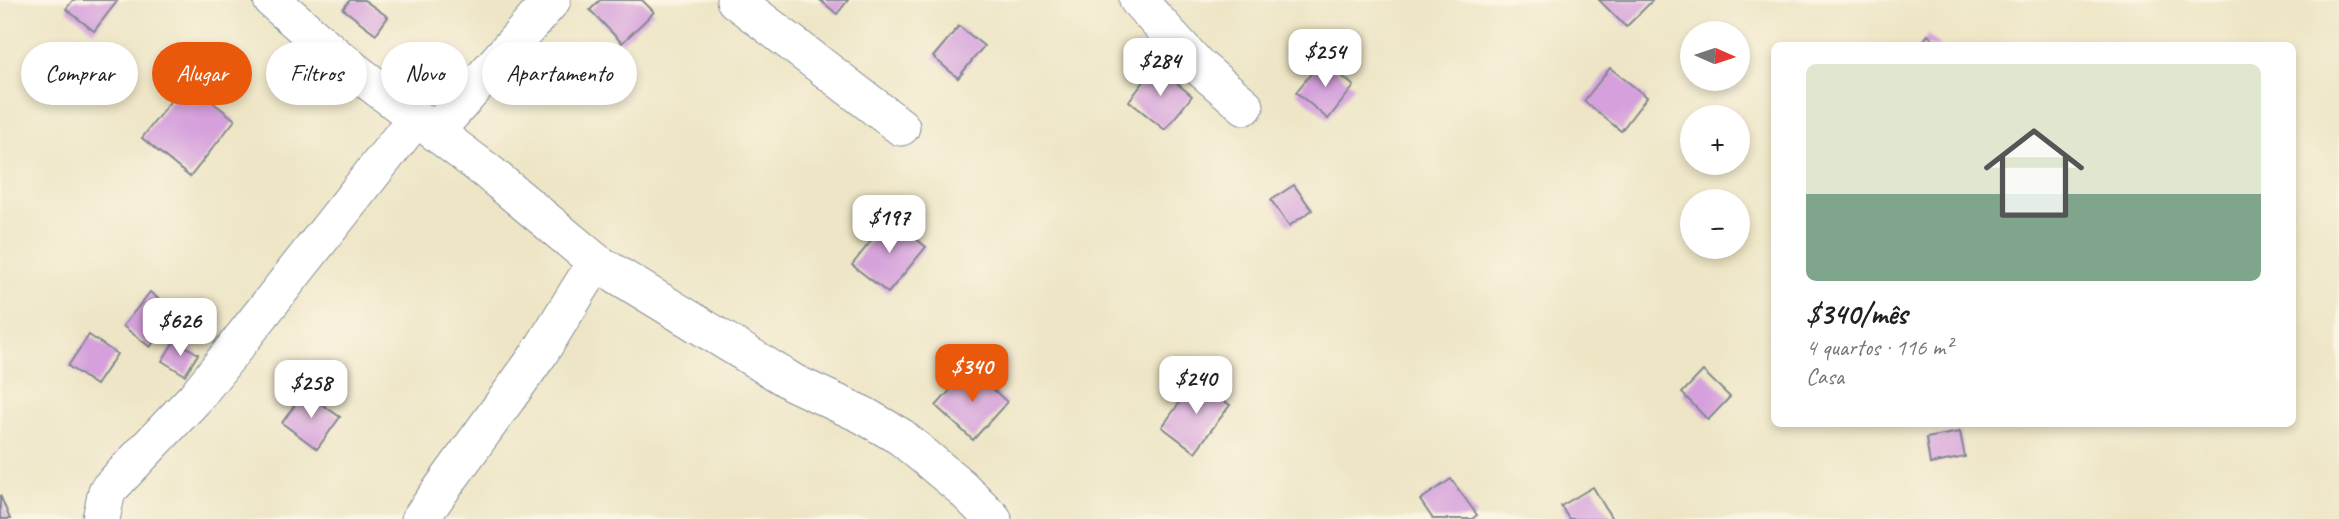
<!DOCTYPE html>
<html lang="pt">
<head>
<meta charset="utf-8">
<style>
	body { margin:0; font-family:Caveat,sans-serif; background:#f2f2f2; color:#202124; height:100vh; display:flex; flex-direction:column; font-size:26px; white-space:nowrap }
	* { box-sizing:border-box; margin:0 }
	p { font-size:23px; color:#757577 }
	.icon { flex:none; width:38px; height:38px; fill:none; stroke:currentColor; stroke-width:2; stroke-linecap:round; stroke-linejoin:round }
	.map { position:relative; flex:1; overflow:hidden }
	.details { position:absolute; left:1771px; top:42px; width:525px; height:385px; display:flex; flex-direction:column; background:#fff; border-radius:10px; box-shadow:0 4px 10px #0003 }
	.details>* { flex:none }
	.top-card { position:absolute; left:21px; top:42px; width:665px; height:63px; display:flex; gap:14px }
	.needle { width:46px; rotate:93deg }
	.buttons { position:absolute; left:1680px; top:21px; display:grid; gap:14px }
	.buttons a { display:grid; place-items:center; width:70px; height:70px; border-radius:50%; background:#fff; box-shadow:0 4px 10px #0003; font-size:35px }
	.price { position:absolute; translate:-50% -60px; padding:0 16px; border-radius:14px; background:#fff; color:#222; font-size:23px; line-height:46px; filter:drop-shadow(0 2px 4px #0008) }
	.price::after { content:''; position:absolute; left:50%; top:42px; width:21px; height:16px; margin-left:-10px; background:inherit; clip-path:polygon(0 0,100% 0,50% 100%) }
	.price.current { background:#ea580c; color:#fff }
	ul { padding:0; list-style:none }
	li { display:grid; align-content:center; gap:14px; height:371px; padding:0 35px }
	li span { display:grid; place-items:center; height:217px; border-radius:10px; color:#555 }
	li>.icon { margin-inline-start:auto }
	span .icon { width:126px; height:126px; fill:#fffc; stroke-width:1 }
	li b { font-size:30px }
	.chip { padding:0 24px; border-radius:32px; background:#fff; box-shadow:0 4px 10px #0003; font-size:24px; line-height:63px }
	.chip.current { background:#ea580c; color:#fff }
	.map>svg:first-child { display:block }
	.building { fill:#d5a0dc }
	.lines { fill:none; stroke-linecap:round; stroke-linejoin:round }
	.street-casing { stroke:#848a92; stroke-width:39 }
	.street { stroke:#fff; stroke-width:37 }
</style>
</head>
<body>
<div class="map">
<svg width="2339" height="519" viewBox="0 0 2339 519">
	<rect width="100%" height="100%" fill="#fcf5e5"/>
	<filter id="ink" filterUnits="userSpaceOnUse"><feTurbulence type="fractalNoise" baseFrequency=".0143" numOctaves="2"/><feDisplacementMap in="SourceGraphic" scale="14" xChannelSelector="R" yChannelSelector="G"/><feConvolveMatrix kernelMatrix="1 2 1 2 8 2 1 2 1" color-interpolation-filters="sRGB"/></filter>
	<filter id="wash" filterUnits="userSpaceOnUse"><feTurbulence type="fractalNoise" baseFrequency=".00686" numOctaves="4" result="noise"/><feDisplacementMap in="SourceGraphic" scale="28" xChannelSelector="R" yChannelSelector="G"/><feGaussianBlur stdDeviation="1.57" result="paint"/><feColorMatrix in="noise" values="0 0 0 0 0 0 0 0 0 0 0 0 0 0 0 0 0 1.4 0 .05"/><feComposite in="paint" operator="in"/></filter>
	<g filter="url(#wash)">
		<rect width="100%" height="100%" fill="#ede5c5"/>
		<g id="blocks">
			<!-- building -->
			<g class="building">
				<polygon points="73,0 118,0 94,31 66,9"/>
				<polygon points="350,0 364,0 388,17 376,34 343,9"/>
				<polygon points="600,0 642,0 654,12 622,43 590,10"/>
				<polygon points="820,0 848,0 837,14"/>
				<polygon points="1599,0 1653,0 1626,27"/>
				<polygon points="959,26 984,46 958,78 933,57"/>
				<polygon points="1928,35 1940,46 1919,46"/>
				<polygon points="1322,60 1354,86 1328,119 1296,92"/>
				<polygon points="1156,66 1192,96 1165,130 1129,101"/>
				<polygon points="1610,68 1647,97 1621,131 1584,101"/>
				<polygon points="186,81 235,120 190,177 142,138"/>
				<polygon points="1294,185 1312,210 1289,226 1271,200"/>
				<polygon points="890,217 926,247 888,293 852,265"/>
				<polygon points="150,292 176,314 150,347 123,326"/>
				<polygon points="89,335 117,354 96,385 68,366"/>
				<polygon points="175,340 198,354 185,375 162,361"/>
				<polygon points="970,368 1007,402 973,440 936,406"/>
				<polygon points="1703,371 1730,397 1708,420 1682,393"/>
				<polygon points="1195,381 1230,405 1195,452 1162,427"/>
				<polygon points="304,392 340,417 317,449 282,423"/>
				<polygon points="1960,432 1965,457 1930,464 1926,438"/>
				<polygon points="1451,479 1477,515 1472,519 1433,519 1420,500"/>
				<polygon points="1593,487 1612,519 1569,519 1561,506"/>
				<polygon points="0,495 10,519 0,519"/>
			</g>
		</g>
	</g>
	<g filter="url(#ink)">
		<use href="#blocks" fill-opacity="0" stroke="#848a92" stroke-width="2"/>
		<g class="lines">
			<!-- street casing -->
			<g class="street-casing">
				<g id="street">
					<polyline points="272,0 343,62 488,172 596,262 794,383 863,415 901,437 961,487 993,519"/>
					<polyline points="735,0 901,127"/>
					<polyline points="1138,0 1198,66 1245,106"/>
					<polyline points="435,132 552,0"/>
					<polyline points="101,519 107,491 195,398 416,118"/>
					<polyline points="420,519 539,354 596,262"/>
				</g>
			</g>
			<!-- street -->
			<use href="#street" class="street"/>
		</g>
	</g>
</svg>
<div class="buttons">
<a><svg class="needle" viewBox="-14 -14 28 28"><path d="M0-13l5 13h-10z" fill="#e53935"/><path d="M0 13l5-13h-10z" fill="#757577"/></svg></a>
<a>+</a>
<a>−</a>
</div>
<b class="price" style="left:1325px;top:89px">$254</b>
<b class="price" style="left:1160px;top:98px">$284</b>
<b class="price" style="left:889px;top:255px">$197</b>
<b class="price" style="left:180px;top:358px">$626</b>
<b class="price current" style="left:972px;top:404px">$340</b>
<b class="price" style="left:1196px;top:416px">$240</b>
<b class="price" style="left:311px;top:420px">$258</b>
<div class="top-card">
<a class="chip">Comprar</a>
<a class="chip current">Alugar</a>
<a class="chip">Filtros</a>
<a class="chip">Novo</a>
<a class="chip">Apartamento</a>
</div>
<section class="details">
<ul>
<li><span style="background:linear-gradient(#dfe7d0 60%,#7fa58c 0)"><svg class="icon" aria-label="home" viewBox="0 0 24 24"><path d="M3 11l9-7 9 7M6 9v11h12V9"/></svg></span><div><b>$340/mês</b><p>4 quartos · 116 m²</p><p>Casa</p></div></li>
</ul>
</section>
</div>
</body>
</html>
